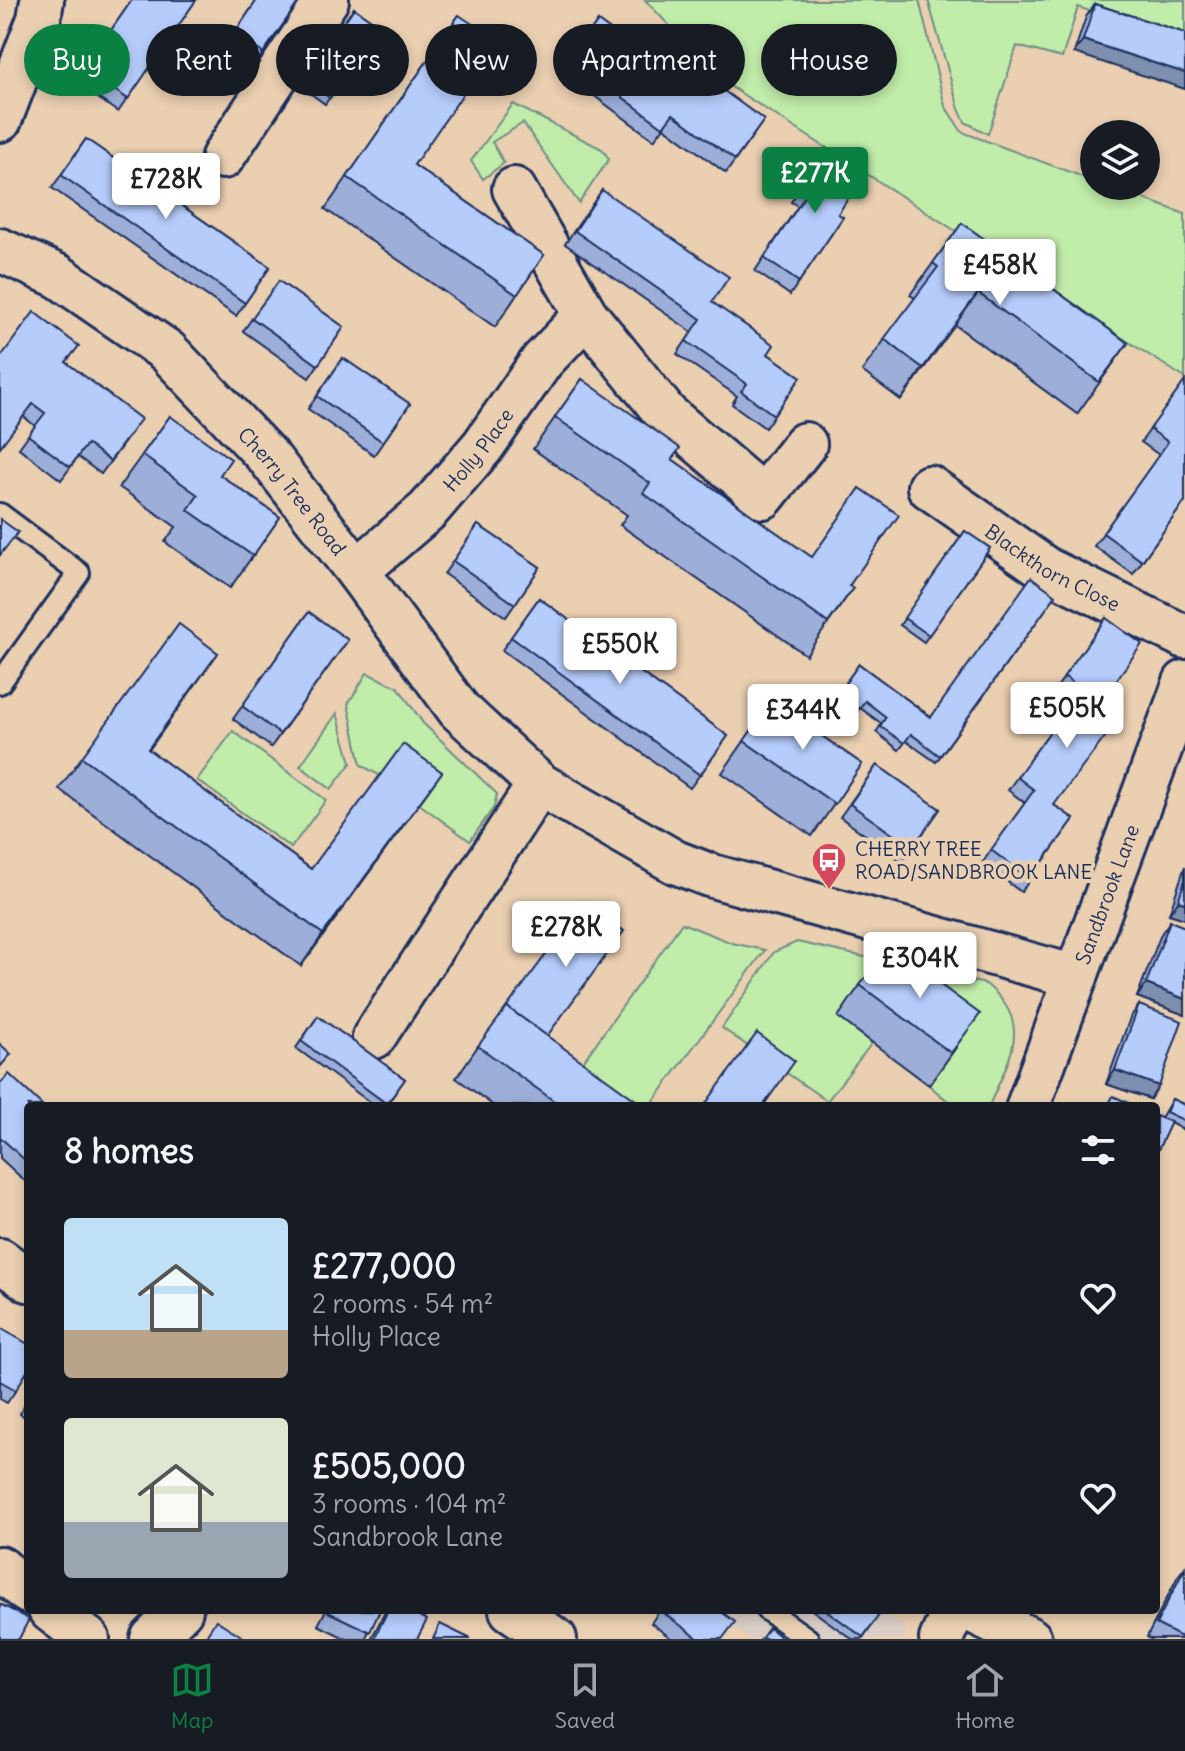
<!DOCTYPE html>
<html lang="en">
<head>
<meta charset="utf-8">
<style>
	body { margin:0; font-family:Delius,sans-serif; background:#242831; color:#f1f3f6; height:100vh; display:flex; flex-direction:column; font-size:30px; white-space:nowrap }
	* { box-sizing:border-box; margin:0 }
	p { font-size:26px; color:#9ea1a6 }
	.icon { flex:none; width:44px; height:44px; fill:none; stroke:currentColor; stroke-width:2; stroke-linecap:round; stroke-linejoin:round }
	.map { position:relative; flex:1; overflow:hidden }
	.sheet { position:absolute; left:24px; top:1102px; width:1136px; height:512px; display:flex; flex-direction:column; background:#171b24; border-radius:8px; box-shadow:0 4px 12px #0003 }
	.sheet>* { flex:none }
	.guide { position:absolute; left:24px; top:24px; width:1138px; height:72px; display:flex; gap:16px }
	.tools { position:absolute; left:1080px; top:120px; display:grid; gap:16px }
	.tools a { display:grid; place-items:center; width:80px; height:80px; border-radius:50%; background:#171b24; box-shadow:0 4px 12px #0003; font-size:40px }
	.price { position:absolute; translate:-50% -68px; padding:0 18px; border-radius:8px; background:#fff; color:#222; font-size:26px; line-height:52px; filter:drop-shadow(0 2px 4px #0008) }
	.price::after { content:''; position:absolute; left:50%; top:48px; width:24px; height:18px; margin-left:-12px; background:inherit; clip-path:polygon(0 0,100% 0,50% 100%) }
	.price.active { background:#0b8043; color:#fff }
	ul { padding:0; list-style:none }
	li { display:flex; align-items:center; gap:24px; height:200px; padding:0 40px }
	li span { display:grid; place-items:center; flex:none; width:224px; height:160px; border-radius:8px; color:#555 }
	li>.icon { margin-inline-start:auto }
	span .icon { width:96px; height:96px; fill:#fffc; stroke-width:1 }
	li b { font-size:34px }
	h2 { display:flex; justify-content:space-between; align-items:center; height:96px; padding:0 40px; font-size:34px }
	.tag { padding:0 28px; border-radius:36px; background:#171b24; box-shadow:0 4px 12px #0003; font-size:28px; line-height:72px }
	.tag.active { background:#0b8043; color:#fff }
	.menu { display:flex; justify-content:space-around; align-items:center; height:112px; border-top:2px solid #363941; background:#171b24; font-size:22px; color:#9ea1a6 }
	.menu a { display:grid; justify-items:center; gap:4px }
	.menu .active { color:#0b8043 }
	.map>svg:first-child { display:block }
	.built { fill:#dacec7 }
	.green { fill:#c1eca9; stroke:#6e8e84; stroke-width:2 }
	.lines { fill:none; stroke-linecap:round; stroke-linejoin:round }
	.service-casing { stroke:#1b2f5e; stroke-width:26 }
	.minor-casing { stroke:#1b2f5e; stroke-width:48 }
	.service { stroke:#eacfb1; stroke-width:20 }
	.minor { stroke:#eacfb1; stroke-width:42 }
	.wall { fill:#9dafd8; stroke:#1b2f5e; stroke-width:2 }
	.shaded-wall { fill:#7f8fb0; stroke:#1b2f5e; stroke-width:2 }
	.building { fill:#b6ccfb; stroke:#1b2f5e; stroke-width:2 }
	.labels { text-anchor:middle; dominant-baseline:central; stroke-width:8; stroke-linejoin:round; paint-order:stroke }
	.street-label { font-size:20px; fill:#1b2f5e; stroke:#eacfb1 }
	.poi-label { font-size:20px; fill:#1b2f5e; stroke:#eacfb1; text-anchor:start }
</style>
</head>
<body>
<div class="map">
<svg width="1185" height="1639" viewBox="0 0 1185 1639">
	<rect width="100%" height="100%" fill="#eacfb1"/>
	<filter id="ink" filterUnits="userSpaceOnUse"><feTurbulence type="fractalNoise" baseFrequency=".0125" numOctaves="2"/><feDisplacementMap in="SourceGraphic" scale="16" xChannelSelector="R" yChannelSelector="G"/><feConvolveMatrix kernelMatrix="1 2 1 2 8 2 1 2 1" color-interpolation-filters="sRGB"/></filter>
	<g filter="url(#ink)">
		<!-- built -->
		<polygon class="built" points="709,1610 878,1610 907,1630 903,1639 750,1639"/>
		<!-- green -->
		<g class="green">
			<polygon points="645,0 919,0 945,106 962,132 1094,181 1094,186 1109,186 1185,214 1185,378 722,81"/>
			<polygon points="928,0 1185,0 1185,44 1078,7 1062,58 1017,46 988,134 965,122 959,109"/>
			<polygon points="513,104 602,149 609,159 579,203 523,123 492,142 504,163 483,179 471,161"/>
			<polygon points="367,673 398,687 423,723 497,794 494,807 470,841 381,776 361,765 348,704"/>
			<polygon points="337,713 351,763 331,789 300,766"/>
			<polygon points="233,731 326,800 291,848 197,780"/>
			<polygon points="682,923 732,943 765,950 650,1106 641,1106 582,1063"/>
			<path d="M797,942L986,984C1035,1024 1009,1058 989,1106C955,1106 955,1109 929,1085L957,1046L838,1017L872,1043L827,1101L722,1028L774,952Z"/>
		</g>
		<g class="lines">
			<!-- service casing -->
			<g class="service-casing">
				<g id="service">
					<polyline points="0,514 79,573 0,683"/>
					<polyline points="767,1610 808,1639"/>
				</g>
			</g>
			<!-- minor casing -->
			<g class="minor-casing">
				<g id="minor">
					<polyline points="0,120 39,19 42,0"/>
					<polyline points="223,157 327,0"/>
					<polyline points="514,189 586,315 666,414 763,497 805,444"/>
					<path id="s1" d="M0,250L58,276L167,351L269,458L357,571L459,710L539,784L675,862L709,875L1076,977"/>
					<path id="s2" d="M929,487L1046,569L1185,637"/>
					<path id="s3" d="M357,571L428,510L483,446L542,361L586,315"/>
					<polyline points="374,1037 539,784"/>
					<path id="s4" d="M1028,1106L1185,682"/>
					<polyline points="0,1260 28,1280"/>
					<polyline points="0,1568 28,1592"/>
					<polyline points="50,1610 88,1639"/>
					<polyline points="511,1610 555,1639"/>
					<polyline points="970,1610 1030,1639"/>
					<polyline points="152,1639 181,1610"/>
					<polyline points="941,1639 954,1610"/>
				</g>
			</g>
			<!-- service -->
			<use href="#service" class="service"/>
			<!-- minor -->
			<use href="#minor" class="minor"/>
		</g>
		<!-- wall -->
		<g class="wall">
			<polygon points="132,0 196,0 118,112 75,82"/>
			<polygon points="257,0 300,0 258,60 229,41"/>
			<polygon points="1095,4 1185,33 1074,53 1086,17"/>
			<polygon points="354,8 381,27 325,104 299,85"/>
			<polygon points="459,15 414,165 544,255 495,327 325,209"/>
			<polygon points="598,21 691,90 764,120 726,173 664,127 654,140 562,72"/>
			<polygon points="86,139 270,267 236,316 52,188"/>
			<polygon points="826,149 838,214 843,217 790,295 755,271 798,206 791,202"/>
			<polygon points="602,190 712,302 768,354 801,377 765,428 732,404 737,396 677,354 692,332 565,244"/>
			<polygon points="962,223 1128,343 1077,414 955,325 901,400 862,371 915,298 910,295"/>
			<polygon points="279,281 344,327 309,378 243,331"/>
			<polygon points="0,358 67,363 132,432 101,474 78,457 61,480 19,448 35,426 24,417"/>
			<polygon points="343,358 410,404 374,455 308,409"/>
			<polygon points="582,379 672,459 853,588 806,655 620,525 627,515 533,449"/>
			<polygon points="1185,381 1185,501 1133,574 1094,546 1159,455 1141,442"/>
			<polygon points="170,416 220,475 280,517 230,588 165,542 176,527 119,487"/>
			<polygon points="478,525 540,567 506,617 444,574"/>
			<polygon points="965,531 990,548 924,642 900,625"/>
			<polygon points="1056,595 936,762 906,741 899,750 876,732 882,724 860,708 853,717 840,707 845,700 837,695 859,664 931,717"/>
			<polygon points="539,598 728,736 690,788 502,650"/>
			<polygon points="309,612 348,640 271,747 233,719"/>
			<polygon points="1106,618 1101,703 1054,805 1074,819 1021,892 982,863 1025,803 1008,790 1072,701 1055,690"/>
			<polygon points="218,653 149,750 311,869 419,804 301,966 59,789 82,757"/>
			<polygon points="772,701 862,764 812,836 722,773"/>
			<polygon points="877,765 940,809 903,862 840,817"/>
			<polygon points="1185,866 1185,919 1169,914"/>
			<polygon points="1170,921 1185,1015 1137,997 1161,934"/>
			<polygon points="860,985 957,1046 929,1085 838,1017"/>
			<polygon points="1139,1005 1150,1099 1106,1084 1130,1018"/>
			<polygon points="318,1016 405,1079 386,1106 375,1106 296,1048"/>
			<polygon points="478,1046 644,1106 494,1106 456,1078"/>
			<polygon points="0,1084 28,1106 28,1184 0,1158"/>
			<polygon points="1172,1099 1185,1105 1185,1131 1161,1118"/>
			<polygon points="0,1328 16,1390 7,1403 0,1399"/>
			<polygon points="28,1399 28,1419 20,1414"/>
			<polygon points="1185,1567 1185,1639 1150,1639 1147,1637 1178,1576"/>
			<polygon points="326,1610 380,1610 365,1639 347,1639 318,1625"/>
			<polygon points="386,1610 407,1610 417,1639 371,1639"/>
			<polygon points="660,1610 722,1639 672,1639 651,1623"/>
			<polygon points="812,1610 878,1610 881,1612 862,1639 852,1639"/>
		</g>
		<!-- shaded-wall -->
		<g class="shaded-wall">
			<polygon points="1083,40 1185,73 1185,89 1074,53"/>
			<polygon points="978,293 955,325 901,400 923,368"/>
			<polygon points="442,772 419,804 301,966 323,934"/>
			<polygon points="1178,901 1185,903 1185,919 1169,914"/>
			<polygon points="1146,984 1185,999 1185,1015 1137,997"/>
			<polygon points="1115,1070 1159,1086 1150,1099 1106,1084"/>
		</g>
		<!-- building -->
		<g class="building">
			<polygon points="132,0 196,0 128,99 84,69"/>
			<polygon points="257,0 300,0 263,53 234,34"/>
			<polygon points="1095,4 1185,33 1185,73 1083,40"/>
			<polygon points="354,8 381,27 330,98 304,79"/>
			<polygon points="459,15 499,42 414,165 544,255 517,295 347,177"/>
			<polygon points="598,21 691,90 702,75 764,120 735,160 673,114 663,127 571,59"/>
			<polygon points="86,139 270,267 245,303 61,175"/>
			<polygon points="826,149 864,174 838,214 843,217 799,282 764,258 807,193 800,189"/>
			<polygon points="602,190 729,277 712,302 774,345 768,354 801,377 774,415 741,391 747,384 686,341 701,319 575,231"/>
			<polygon points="962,223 1128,343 1099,382 978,293 923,368 884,339 938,267 933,263"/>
			<polygon points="279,281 344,327 318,365 252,318"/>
			<polygon points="34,312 79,346 66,362 141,419 110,461 87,444 70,467 28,435 45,413 33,404 0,447 0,358"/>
			<polygon points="343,358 410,404 383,442 317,396"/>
			<polygon points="582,379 680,448 672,459 812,557 860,488 899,515 849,586 853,588 828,623 643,493 650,483 555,417"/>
			<polygon points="1185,381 1185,501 1142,561 1103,533 1168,442 1150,429"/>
			<polygon points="170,416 231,459 220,475 280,517 253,556 188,510 198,495 142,455"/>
			<polygon points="0,519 18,532 0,555"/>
			<polygon points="478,525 540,567 515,604 453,561"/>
			<polygon points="965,531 990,548 929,635 904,618"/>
			<polygon points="1031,577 1056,595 940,756 911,734 904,743 880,726 886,717 865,701 858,710 844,701 850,694 842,688 859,664 931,717"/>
			<polygon points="539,598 728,736 700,775 511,637"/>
			<polygon points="309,612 348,640 280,734 242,706"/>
			<polygon points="1106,618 1142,644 1100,703 1120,717 1054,805 1074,819 1030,879 991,850 1034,790 1017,777 1081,689 1064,676"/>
			<polygon points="179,624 218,653 148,749 311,869 403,744 442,772 323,934 82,757"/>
			<polygon points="772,701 862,764 835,804 744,741"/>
			<polygon points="877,765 940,809 912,848 850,804"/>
			<polygon points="1185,880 1185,903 1178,901"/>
			<polygon points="585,902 624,931 547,1036 507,1007"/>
			<polygon points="1170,921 1185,927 1185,999 1146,984"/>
			<polygon points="888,946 980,1014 951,1053 860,985"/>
			<polygon points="1139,1005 1182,1021 1159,1086 1115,1070"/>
			<polygon points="507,1007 644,1106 561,1106 478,1046"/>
			<polygon points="318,1016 405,1079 387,1104 301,1041"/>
			<polygon points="757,1033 795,1061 763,1106 704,1106"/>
			<polygon points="0,1044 11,1054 0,1067"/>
			<polygon points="9,1074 43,1106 28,1106 28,1163 0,1137 0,1084"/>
			<polygon points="1113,1096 1135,1106 1108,1106"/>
			<polygon points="1172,1099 1185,1105 1185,1121 1166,1112"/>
			<polygon points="1156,1116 1171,1122 1156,1154"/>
			<polygon points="0,1328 28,1344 28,1370 16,1390 0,1381"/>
			<polygon points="1185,1568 1185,1630 1181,1637 1156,1624"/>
			<polygon points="0,1604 29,1619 19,1639 0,1639"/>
			<polygon points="329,1610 380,1610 370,1632 328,1612"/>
			<polygon points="388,1610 407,1610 427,1620 417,1639 374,1639"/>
			<polygon points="660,1610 719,1610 735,1622 722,1639 699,1639"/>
			<polygon points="826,1610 878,1610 881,1612 863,1637"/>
			<polygon points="216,1620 246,1639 204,1639"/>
			<polygon points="440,1624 471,1639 433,1639"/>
			<polygon points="769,1628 783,1639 761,1639"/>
		</g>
	</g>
	<!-- icons -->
	<defs>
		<g id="bus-pin" transform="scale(1.8)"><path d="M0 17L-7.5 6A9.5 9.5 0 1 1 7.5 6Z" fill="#d1495b" stroke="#eacfb1"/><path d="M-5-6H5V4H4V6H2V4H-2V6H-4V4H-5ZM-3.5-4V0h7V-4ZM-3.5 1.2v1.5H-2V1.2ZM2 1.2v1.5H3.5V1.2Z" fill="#fff"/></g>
	</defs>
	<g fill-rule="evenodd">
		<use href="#bus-pin" x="829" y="860"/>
	</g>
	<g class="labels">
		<!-- street labels -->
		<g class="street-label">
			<text stroke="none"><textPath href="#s3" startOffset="172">Holly Place</textPath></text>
			<text stroke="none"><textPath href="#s1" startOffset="384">Cherry Tree Road</textPath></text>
			<text stroke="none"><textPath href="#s2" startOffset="148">Blackthorn Close</textPath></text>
			<text stroke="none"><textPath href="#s4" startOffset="226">Sandbrook Lane</textPath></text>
		</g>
		<!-- poi labels -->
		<g class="poi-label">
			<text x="855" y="848">CHERRY TREE<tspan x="855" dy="23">ROAD/SANDBROOK LANE</tspan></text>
		</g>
	</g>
</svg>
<div class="tools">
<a><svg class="icon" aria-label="layers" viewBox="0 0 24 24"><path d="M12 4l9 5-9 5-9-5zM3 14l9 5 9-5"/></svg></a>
</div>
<b class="price active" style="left:815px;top:215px">£277K</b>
<b class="price" style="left:166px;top:221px">£728K</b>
<b class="price" style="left:1000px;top:307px">£458K</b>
<b class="price" style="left:620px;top:686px">£550K</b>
<b class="price" style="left:1067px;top:750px">£505K</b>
<b class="price" style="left:803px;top:752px">£344K</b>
<b class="price" style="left:566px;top:969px">£278K</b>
<b class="price" style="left:920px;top:1000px">£304K</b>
<div class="guide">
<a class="tag active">Buy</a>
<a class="tag">Rent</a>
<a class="tag">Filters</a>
<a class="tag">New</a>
<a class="tag">Apartment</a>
<a class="tag">House</a>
</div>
<section class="sheet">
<h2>8 homes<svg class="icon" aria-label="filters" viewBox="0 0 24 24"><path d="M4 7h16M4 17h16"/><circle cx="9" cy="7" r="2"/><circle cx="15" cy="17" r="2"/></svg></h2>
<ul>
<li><span style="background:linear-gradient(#bfe0f5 70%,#b9a48a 0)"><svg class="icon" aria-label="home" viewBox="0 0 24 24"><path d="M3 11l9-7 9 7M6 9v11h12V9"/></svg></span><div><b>£277,000</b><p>2 rooms · 54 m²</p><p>Holly Place</p></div><svg class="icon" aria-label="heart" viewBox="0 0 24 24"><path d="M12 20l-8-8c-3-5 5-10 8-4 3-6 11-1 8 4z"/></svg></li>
<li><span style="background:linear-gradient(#dfe7d0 65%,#9aa5b1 0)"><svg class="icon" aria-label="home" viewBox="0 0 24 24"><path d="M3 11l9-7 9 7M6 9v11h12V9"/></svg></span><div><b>£505,000</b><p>3 rooms · 104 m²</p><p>Sandbrook Lane</p></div><svg class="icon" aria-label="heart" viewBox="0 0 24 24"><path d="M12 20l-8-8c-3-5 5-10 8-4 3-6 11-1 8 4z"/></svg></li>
</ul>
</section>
</div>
<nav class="menu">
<a class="active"><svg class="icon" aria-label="map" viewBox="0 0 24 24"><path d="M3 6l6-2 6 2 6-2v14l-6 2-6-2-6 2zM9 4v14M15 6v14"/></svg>Map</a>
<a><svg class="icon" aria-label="saved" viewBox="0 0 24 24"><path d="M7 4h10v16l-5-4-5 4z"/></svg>Saved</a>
<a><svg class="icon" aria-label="home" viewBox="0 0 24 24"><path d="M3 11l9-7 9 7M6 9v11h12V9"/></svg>Home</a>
</nav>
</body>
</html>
